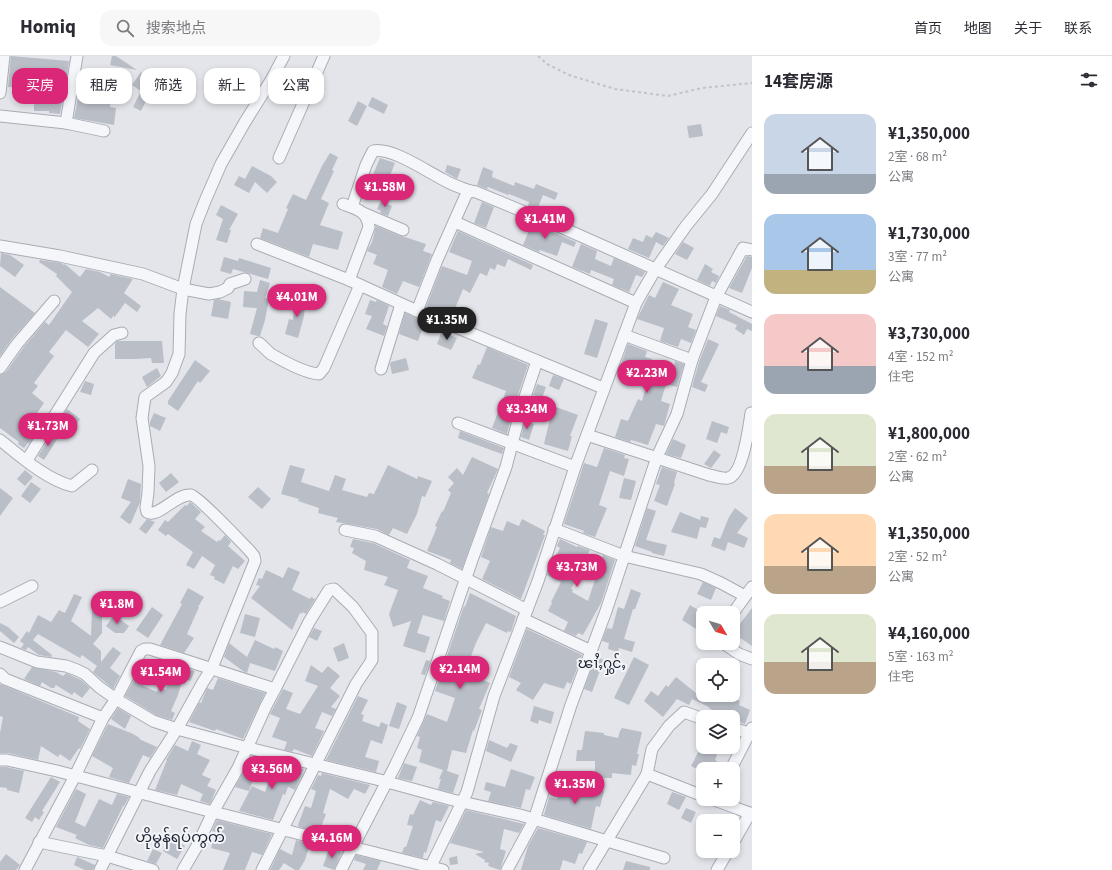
<!DOCTYPE html>
<html lang="zh">
<head>
<meta charset="utf-8">
<style>
	body { margin:0; font-family:"Source Sans 3","Noto Sans SC","Noto Sans Myanmar",sans-serif; background:#f7f7f7; color:#2b2b33; height:100vh; display:flex; flex-direction:column; font-size:15px; white-space:nowrap }
	* { box-sizing:border-box; margin:0 }
	p { font-size:13px; color:#7c7c81 }
	.icon { flex:none; width:22px; height:22px; fill:none; stroke:currentColor; stroke-width:2; stroke-linecap:round; stroke-linejoin:round }
	.map { position:relative; flex:1; overflow:hidden }
	.drawer { display:flex; flex-direction:column; background:#fff; width:360px }
	.drawer>* { flex:none }
	.banner { position:absolute; left:12px; top:12px; width:380px; height:36px; display:flex; gap:8px }
	.needle { width:26px; rotate:128deg }
	.buttons { position:absolute; left:696px; top:550px; display:grid; gap:8px }
	.buttons a { display:grid; place-items:center; width:44px; height:44px; border-radius:8px; background:#fff; box-shadow:0 2px 6px #0003; font-size:20px }
	.price { position:absolute; translate:-50% -34px; padding:0 9px; border-radius:14px; background:#db2777; color:#fff; font-size:13px; line-height:26px; filter:drop-shadow(0 1px 2px #0008) }
	.price::after { content:''; position:absolute; left:50%; top:24px; width:12px; height:9px; margin-left:-6px; background:inherit; clip-path:polygon(0 0,100% 0,50% 100%) }
	.price.selected { background:#222; color:#fff }
	ul { padding:0; list-style:none }
	li { display:flex; align-items:center; gap:12px; height:100px; padding:0 12px }
	li span { display:grid; place-items:center; flex:none; width:112px; height:80px; border-radius:12px; color:#555 }
	li>.icon { margin-inline-start:auto }
	span .icon { width:48px; height:48px; fill:#fffc; stroke-width:1 }
	li b { font-size:17px }
	h2 { display:flex; justify-content:space-between; align-items:center; height:48px; padding:0 12px; font-size:17px }
	.tag { padding:0 14px; border-radius:12px; background:#fff; box-shadow:0 2px 6px #0003; font-size:14px; line-height:36px }
	.tag.selected { background:#db2777; color:#fff }
	header { display:flex; align-items:center; gap:24px; box-sizing:border-box; height:56px; padding:0 20px; background:#fff; border-bottom:1px solid #e1e1e2 }
	header strong { font-size:19px }
	nav { display:flex; gap:22px; margin-inline-start:auto; font-size:14px }
	.search { width:280px; height:36px; background:#f7f7f7; display:flex; align-items:center; gap:10px; box-sizing:border-box; padding:0 14px; border-radius:12px; color:#7c7c81; font-size:15px }
	main { display:flex; flex:1; min-height:0 }
	.map>svg:first-child { display:block }
	.building { fill:#babec7 }
	.lines { fill:none; stroke-linecap:round; stroke-linejoin:round }
	.minor-casing { stroke:#a8acb4; stroke-width:13 }
	.path { stroke:#c0c3c9; stroke-width:2; stroke-dasharray:3 3; stroke-linecap:butt }
	.minor { stroke:#f5f6f9; stroke-width:11 }
	.labels { text-anchor:middle; dominant-baseline:central; stroke-width:4; stroke-linejoin:round; paint-order:stroke }
	.neighbourhood-label { font-size:14px; fill:#1d2333; stroke:#f2f4f8 }
	.quarter-label { font-size:15px; fill:#1d2333; stroke:#f2f4f8 }
</style>
</head>
<body>
<header>
<strong>Homiq</strong>
<div class="search"><svg class="icon" aria-label="search" viewBox="0 0 24 24"><circle cx="10" cy="10" r="6"/><path d="M15 15l6 6"/></svg>搜索地点</div>
<nav><a>首页</a><a>地图</a><a>关于</a><a>联系</a></nav>
</header>
<main>
<div class="map">
<svg width="752" height="814" viewBox="0 0 752 814">
	<rect width="100%" height="100%" fill="#e3e5ea"/>
	<!-- building -->
	<g class="building">
		<polygon points="11,0 69,5 67,19 56,18 55,37 61,38 61,41 63,41 60,58 49,57 49,55 34,55 34,32 8,31"/>
		<polygon points="112,0 116,0 137,14 110,9"/>
		<polygon points="141,16 150,23 142,36 132,29"/>
		<polygon points="80,32 112,37 110,51 116,52 114,69 74,62"/>
		<polygon points="140,37 148,41 141,55 133,51"/>
		<polygon points="372,41 388,49 384,58 368,50"/>
		<polygon points="358,45 367,50 357,70 348,65"/>
		<polygon points="701,68 703,80 689,82 687,70"/>
		<polygon points="330,97 338,101 332,114 334,115 321,143 329,147 320,169 343,176 338,194 313,188 309,201 260,182 263,172 278,177 288,153 286,152 293,138 306,144 322,110"/>
		<polygon points="380,102 395,107 387,127 372,121"/>
		<polygon points="447,109 461,113 457,123 445,116"/>
		<polygon points="252,110 271,120 277,126 267,137 255,126 249,137 234,129 239,120 245,123"/>
		<polygon points="483,111 493,115 492,121 514,130 515,126 534,133 536,128 558,137 555,144 543,139 537,154 528,150 529,146 509,138 508,139 488,131 487,133 477,129"/>
		<polygon points="381,145 392,150 388,160 380,157 381,155 377,153"/>
		<polygon points="482,146 494,151 486,172 474,167"/>
		<polygon points="221,149 238,158 229,174 231,174 227,187 216,184 223,163 216,159"/>
		<polygon points="532,167 576,186 574,191 562,186 557,200 540,194 539,196 523,189"/>
		<polygon points="376,170 400,180 405,181 426,188 423,195 432,198 419,231 403,225 397,238 382,231 388,214 373,208 377,199 367,195 372,186"/>
		<polygon points="458,175 533,209 531,214 508,203 505,211 497,208 495,214 490,212 487,220 480,217 470,237 463,233 452,260 426,251 442,210 467,219 472,205 449,196"/>
		<polygon points="656,176 669,182 663,190 656,186 649,202 628,193 633,182 643,186 646,179 652,182"/>
		<polygon points="683,186 694,192 687,204 675,198"/>
		<polygon points="581,188 597,195 595,203 611,210 614,202 645,216 642,221 636,219 629,236 612,229 614,223 591,214 590,218 572,211"/>
		<polygon points="1,197 10,199 24,209 15,221 0,210"/>
		<polygon points="747,200 752,201 752,212 742,237 729,232"/>
		<polygon points="224,201 238,205 239,202 271,212 268,223 233,213 231,218 220,215"/>
		<polygon points="40,204 61,207 64,209 65,208 80,221 86,213 100,216 109,221 111,218 133,223 124,237 141,250 137,256 125,247 114,262 114,259 111,263 98,252 82,265 99,278 88,291 66,274 49,296 54,300 34,327 38,330 32,337 44,347 33,363 40,369 40,370 29,388 28,387 24,392 18,388 19,386 0,372 0,319 6,316 23,292 45,266 49,269 72,236 56,220 57,218 39,206"/>
		<polygon points="705,208 713,213 711,216 719,220 716,227 712,225 710,230 697,224"/>
		<polygon points="260,224 270,227 265,242 269,243 265,264 260,280 258,280 250,278 257,252 243,251 244,235 257,236"/>
		<polygon points="663,226 679,233 671,249 693,258 688,271 696,274 691,287 681,283 678,291 660,285 664,272 637,263 649,239 655,242"/>
		<polygon points="0,231 35,257 12,283 0,300"/>
		<polygon points="295,241 306,242 304,260 298,282 285,278 289,263 293,264"/>
		<polygon points="218,243 231,246 228,263 211,260 214,244"/>
		<polygon points="370,244 376,246 377,244 389,250 383,268 387,270 384,280 366,273 372,260 365,258"/>
		<polygon points="720,250 730,254 729,256 752,268 752,275 747,273 744,279 735,273 737,269 716,260"/>
		<polygon points="405,257 425,266 418,285 399,278"/>
		<polygon points="595,263 608,267 597,302 584,298"/>
		<polygon points="442,275 457,282 451,294 437,288"/>
		<polygon points="708,283 719,288 701,326 708,329 705,336 692,331 699,306"/>
		<polygon points="117,285 162,285 164,307 152,307 151,302 136,303 115,303 115,288"/>
		<polygon points="628,288 647,295 645,301 652,303 652,304 674,311 675,305 684,308 677,331 666,328 661,345 670,348 664,370 656,368 648,389 631,384 630,386 615,381 621,363 628,365 638,343 642,345 647,326 618,317"/>
		<polygon points="487,291 528,309 514,351 507,378 492,372 506,335 472,322 478,308 480,309"/>
		<polygon points="406,302 409,314 392,318 390,308 391,306"/>
		<polygon points="195,304 210,315 200,327 198,325 178,355 168,348 168,345"/>
		<polygon points="157,312 161,320 147,331 142,321"/>
		<polygon points="553,319 564,323 559,334 549,330"/>
		<polygon points="85,325 94,328 91,339 80,336"/>
		<polygon points="537,328 546,331 542,342 533,339"/>
		<polygon points="553,350 578,359 570,380 572,380 568,395 544,388"/>
		<polygon points="67,353 80,363 75,371 73,370 64,382 55,376 64,363 62,362"/>
		<polygon points="154,357 166,362 160,375 150,370 150,366"/>
		<polygon points="525,365 534,368 529,384 521,381"/>
		<polygon points="712,365 729,371 727,378 721,376 717,387 706,383"/>
		<polygon points="460,375 504,392 502,398 458,382"/>
		<polygon points="52,378 58,382 44,404 38,400"/>
		<polygon points="673,383 686,389 681,402 666,398"/>
		<polygon points="604,392 625,399 624,402 629,403 624,420 610,415 599,449 607,452 595,481 583,477 584,475 564,468 584,407 597,411"/>
		<polygon points="714,394 721,399 711,412 704,408"/>
		<polygon points="472,401 498,413 487,437 489,438 462,513 450,507 451,504 427,495 437,471 435,470 442,455 443,456 451,437 448,434 454,427 448,421 457,412 463,419"/>
		<polygon points="290,409 305,413 301,426 329,435 335,419 346,423 342,434 367,441 369,437 374,438 388,409 417,423 418,420 432,425 425,441 422,440 417,458 407,478 393,472 389,479 377,473 336,466 338,462 318,457 319,452 298,445 299,443 281,438"/>
		<polygon points="662,411 677,416 674,427 675,428 667,450 654,445 660,429 656,428"/>
		<polygon points="25,414 33,421 25,430 17,423"/>
		<polygon points="171,417 179,426 166,436 159,427"/>
		<polygon points="624,422 636,425 631,444 619,442"/>
		<polygon points="128,423 141,428 140,446 131,467 129,468 120,461 131,446 121,442"/>
		<polygon points="31,426 41,433 30,447 21,440"/>
		<polygon points="258,431 271,443 262,453 248,441"/>
		<polygon points="0,432 13,442 0,460"/>
		<polygon points="190,446 201,456 195,463 205,471 201,475 217,486 219,484 220,485 225,479 231,486 228,490 245,505 238,513 233,510 224,528 214,523 215,521 210,519 215,509 202,500 194,513 186,509 193,496 168,478 166,480 158,474 165,464 168,466 185,449 187,450"/>
		<polygon points="647,452 656,455 646,484 667,489 664,500 652,497 652,496 635,490"/>
		<polygon points="735,452 748,462 737,477 748,482 744,492 728,486 725,495 711,490 714,481 720,483 729,461"/>
		<polygon points="680,456 700,464 701,460 709,462 706,472 700,471 697,483 671,476"/>
		<polygon points="147,463 155,466 146,478 139,473"/>
		<polygon points="522,463 545,475 543,479 545,479 521,543 482,523 490,505 481,501 491,471 503,475 507,465 519,470"/>
		<polygon points="353,483 373,487 410,504 407,512 428,520 423,532 443,540 442,542 450,545 444,565 423,559 417,577 430,581 425,597 403,590 411,565 393,571 389,558 398,534 384,529 388,521 364,514 366,505 352,497 354,492 350,491"/>
		<polygon points="560,483 577,491 578,490 590,494 571,533 573,533 572,536 588,545 603,499 615,504 601,547 583,579 578,577 576,580 564,575 568,566 548,555 552,547 551,546 561,526 547,519 560,492 557,490"/>
		<polygon points="288,511 300,516 292,534 310,543 311,541 315,543 306,558 302,556 302,558 300,557 292,574 251,542 260,530 256,529 259,522 262,523 266,514 283,522"/>
		<polygon points="703,526 716,532 711,544 697,538"/>
		<polygon points="188,532 204,541 198,551 199,551 187,578 194,582 184,597 160,589 182,548 180,547"/>
		<polygon points="631,533 641,537 635,553 633,553 624,583 635,586 632,596 619,592 618,596 608,593 609,587 602,585 607,572 612,573 618,551 624,553"/>
		<polygon points="470,537 516,560 511,576 508,575 507,577 486,567 476,587 465,616 490,627 479,653 482,654 474,675 473,674 466,697 452,694 447,715 459,719 453,737 438,733 441,723 439,723 443,714 419,706 422,694 417,692 420,681 417,680 427,658 447,666 455,642 435,635 464,550 465,551"/>
		<polygon points="74,538 82,541 71,565 91,580 92,554 102,555 102,577 93,588 101,595 101,606 113,591 121,597 110,612 120,620 113,633 93,616 97,610 82,599 80,602 38,578 33,584 52,599 51,601 39,599 28,591 26,594 21,592 24,588 20,585 27,575 29,577 38,559 51,566 59,554 65,557"/>
		<polygon points="690,549 703,557 703,562 696,573 682,564"/>
		<polygon points="152,551 163,559 148,582 136,574"/>
		<polygon points="752,552 752,590 733,577"/>
		<polygon points="245,558 260,562 255,581 240,577"/>
		<polygon points="114,559 129,570 124,577 115,577 106,570"/>
		<polygon points="0,567 8,571 19,581 14,587 0,575"/>
		<polygon points="314,572 322,575 317,585 309,581"/>
		<polygon points="527,573 582,599 571,628 567,626 564,633 544,627 533,644 516,634 521,627 509,621"/>
		<polygon points="255,584 274,593 275,591 283,595 275,615 250,607 247,617 243,615 224,601 229,587 247,601"/>
		<polygon points="344,587 349,602 338,606 333,592"/>
		<polygon points="596,601 604,604 592,636 584,633"/>
		<polygon points="634,601 649,609 629,649 614,642"/>
		<polygon points="426,604 430,605 425,619 421,618"/>
		<polygon points="173,608 195,615 190,625 183,622 178,639 171,655 175,657 172,664 156,659 125,640 134,624 139,626 139,628 157,636 159,631 166,634"/>
		<polygon points="311,609 322,617 328,610 340,620 330,632 340,640 331,651 336,653 332,660 322,656 315,672 324,675 312,700 294,693 292,696 284,694 287,686 272,681 280,662 270,658 283,633 293,637 286,653 300,658 318,630 305,625"/>
		<polygon points="32,611 56,616 63,620 66,617 81,624 90,632 82,642 74,636 72,639 56,629 54,632 51,632 42,626 40,630 24,623"/>
		<polygon points="676,621 696,637 703,623 703,639 723,639 740,645 739,649 750,654 745,668 733,663 733,661 729,661 717,657 709,652 709,651 692,643 689,649 677,643 663,661 644,645 651,635 658,640 666,629 668,631"/>
		<polygon points="218,622 265,637 243,683 216,673 215,675 189,666 199,647 201,647 207,632 213,634"/>
		<polygon points="0,628 79,661 78,665 90,673 80,693 79,692 70,705 60,698 58,701 41,690 38,704 8,697 0,697 0,677 3,661 0,660"/>
		<polygon points="358,640 368,644 361,658 364,659 362,665 379,671 381,666 388,669 382,688 371,684 365,701 379,705 376,716 326,704"/>
		<polygon points="397,646 407,650 399,673 389,670"/>
		<polygon points="534,650 554,656 551,668 539,664 538,668 530,665"/>
		<polygon points="118,652 131,660 125,673 111,663"/>
		<polygon points="108,668 131,677 140,682 139,683 157,691 150,702 143,699 129,727 109,721 113,712 92,700"/>
		<polygon points="622,672 642,676 637,698 639,698 636,710 632,709 631,719 612,717 612,722 595,722 595,705 576,705 577,694 582,694 585,675 604,677 604,679 618,682 620,675"/>
		<polygon points="489,684 507,692 510,687 518,690 511,706 486,695"/>
		<polygon points="192,685 201,689 197,698 210,704 202,719 211,723 207,730 216,734 210,748 200,745 203,738 181,728 177,739 155,734 167,704 166,704 175,689 188,695"/>
		<polygon points="701,691 714,691 719,693 715,704 719,707 716,713 703,713 703,716 691,710"/>
		<polygon points="257,701 304,713 295,734 288,731 285,739 283,738 273,764 239,755 252,730 265,736 273,712 255,706"/>
		<polygon points="404,707 417,711 412,725 398,722"/>
		<polygon points="0,711 6,711 24,715 19,737 7,734 7,732 0,731"/>
		<polygon points="511,713 535,721 530,734 526,733 521,752 488,745 491,736 484,734 486,726 505,731"/>
		<polygon points="244,715 255,718 249,735 235,731"/>
		<polygon points="322,717 370,729 365,738 354,733 348,743 330,733 323,757 326,758 319,776 299,771 298,769 305,750 311,752 316,735 311,733 318,719 321,720"/>
		<polygon points="51,721 60,726 42,755 44,756 39,764 35,761 32,766 25,762"/>
		<polygon points="573,726 604,735 600,751 596,750 591,773 544,759 549,741 557,743 562,727 572,730"/>
		<polygon points="76,733 86,738 75,766 85,771 99,743 112,749 117,738 129,741 124,750 123,750 103,792 89,789 75,782 77,779 56,771"/>
		<polygon points="672,736 686,741 679,754 667,748"/>
		<polygon points="420,744 431,749 433,746 449,750 441,766 436,764 426,797 424,796 423,802 402,797 404,791 406,791 413,770 407,769 410,758 413,759"/>
		<polygon points="686,752 696,756 691,767 681,762"/>
		<polygon points="466,754 524,768 519,777 504,773 500,793 506,795 500,814 488,810 489,807 484,806 485,804 475,798 484,796 450,787"/>
		<polygon points="217,764 272,778 262,799 252,796 245,814 223,814 230,797 211,792 216,776 212,775"/>
		<polygon points="538,772 587,786 582,798 579,797 575,808 563,804 560,814 521,814 528,790"/>
		<polygon points="171,782 185,790 177,803 163,795"/>
		<polygon points="296,784 310,788 305,804 299,814 295,814 284,807 279,814 270,814 280,793 292,799"/>
		<polygon points="153,793 162,797 156,808 147,805"/>
		<polygon points="329,793 342,796 334,814 323,810"/>
		<polygon points="6,798 20,809 16,814 0,814 0,806"/>
		<polygon points="356,799 381,805 377,814 363,814 366,808 354,804"/>
		<polygon points="457,800 458,808 450,809 449,802"/>
		<polygon points="77,801 95,809 93,814 85,814 74,809"/>
		<polygon points="626,805 650,811 650,814 623,814"/>
	</g>
	<g class="lines">
		<!-- minor casing -->
		<g class="minor-casing">
			<g id="minor">
				<polyline points="0,37 4,0"/>
				<polyline points="0,60 66,67 104,75"/>
				<polyline points="66,67 77,0"/>
				<polyline points="279,102 324,0"/>
				<path d="M343,148C357,153 367,155 369,171L349,224"/>
				<path d="M352,151L366,109L373,95C392,91 426,115 444,124C452,129 462,132 470,135"/>
				<polyline points="363,157 403,174"/>
				<polyline points="455,166 636,247"/>
				<polyline points="257,188 349,224 417,255 603,332"/>
				<polyline points="0,190 60,200 143,218 183,233 209,238 220,236 228,232 230,228 245,223"/>
				<polyline points="417,255 437,204 466,139 470,135 476,136 556,169 752,256"/>
				<polyline points="624,279 692,304"/>
				<path d="M259,287C263,290 267,295 271,298C283,305 304,317 319,318L324,312L360,229"/>
				<polyline points="0,312 17,288 54,245"/>
				<polyline points="381,313 401,248"/>
				<polyline points="458,367 575,411"/>
				<path d="M587,379L709,419C715,420 722,423 728,422C743,419 749,370 751,357"/>
				<path d="M0,384C20,400 47,424 72,430L92,414"/>
				<polyline points="27,404 94,297 114,279 122,277"/>
				<polyline points="554,473 624,500 701,518 721,527 745,540"/>
				<polyline points="345,474 375,480 437,508 527,554"/>
				<polyline points="0,546 32,530"/>
				<polyline points="733,557 752,531"/>
				<polyline points="523,563 591,595"/>
				<polyline points="723,587 739,598 752,603"/>
				<polyline points="0,591 37,606 66,610 77,614 85,618 99,631 116,643 153,665 177,673 248,692 380,724 453,744 520,759 664,802"/>
				<polyline points="0,618 5,623 103,662"/>
				<polyline points="733,672 752,678"/>
				<polyline points="0,704 7,704 57,715 213,756 443,814"/>
				<polyline points="731,713 752,672"/>
				<polyline points="647,718 703,740"/>
				<polyline points="712,743 752,758"/>
				<polyline points="39,786 107,800 153,814"/>
				<polyline points="733,787 750,757"/>
				<polyline points="25,814 75,720 103,662 116,643 141,595 145,593 150,593 275,633"/>
				<path d="M100,814L150,715L177,673L203,626L212,612L255,505L254,500L249,494C240,485 199,441 191,439C176,437 158,463 147,456L146,451L148,437L149,410L142,362L145,341L166,326L172,317L179,298L180,258L183,233L196,168L205,145L221,108L245,66L270,26L284,0"/>
				<polyline points="183,814 197,790 213,756 238,712 266,650 275,633 309,566 329,534 334,533 353,551 372,577 372,604 356,628 262,814"/>
				<polyline points="341,814 395,710 418,662 472,504 506,411 521,353 537,305"/>
				<polyline points="429,814 467,736 494,640 538,525 575,411 636,247 655,214 686,170 712,138 752,77"/>
				<polyline points="507,814 534,764 571,649 606,555 657,401 677,358 692,304 716,241 743,192 752,194"/>
				<polyline points="589,814 647,718 652,693 669,670 684,656 703,663"/>
				<polyline points="717,814 728,795"/>
			</g>
		</g>
		<!-- path -->
		<polyline class="path" points="538,0 547,8 569,19 615,33 668,40 702,32 752,27"/>
		<!-- minor -->
		<use href="#minor" class="minor"/>
	</g>
	<g class="labels">
		<!-- neighbourhood labels -->
		<g class="neighbourhood-label">
			<text x="602" y="608">ၽၢႆႇႁွင်ႇ</text>
		</g>
		<!-- quarter labels -->
		<g class="quarter-label">
			<text x="180" y="781">ဟိုမွန်ရပ်ကွက်</text>
		</g>
	</g>
</svg>
<div class="buttons">
<a><svg class="needle" viewBox="-14 -14 28 28"><path d="M0-13l5 13h-10z" fill="#e53935"/><path d="M0 13l5-13h-10z" fill="#7c7c81"/></svg></a>
<a><svg class="icon" aria-label="locate" viewBox="0 0 24 24"><circle cx="12" cy="12" r="6"/><path d="M12 2v4M12 18v4M2 12h4M18 12h4"/></svg></a>
<a><svg class="icon" aria-label="layers" viewBox="0 0 24 24"><path d="M12 4l9 5-9 5-9-5zM3 14l9 5 9-5"/></svg></a>
<a>+</a>
<a>−</a>
</div>
<b class="price" style="left:385px;top:152px">¥1.58M</b>
<b class="price" style="left:545px;top:184px">¥1.41M</b>
<b class="price" style="left:297px;top:262px">¥4.01M</b>
<b class="price selected" style="left:447px;top:285px">¥1.35M</b>
<b class="price" style="left:647px;top:338px">¥2.23M</b>
<b class="price" style="left:527px;top:374px">¥3.34M</b>
<b class="price" style="left:48px;top:391px">¥1.73M</b>
<b class="price" style="left:577px;top:532px">¥3.73M</b>
<b class="price" style="left:117px;top:569px">¥1.8M</b>
<b class="price" style="left:460px;top:634px">¥2.14M</b>
<b class="price" style="left:161px;top:637px">¥1.54M</b>
<b class="price" style="left:272px;top:734px">¥3.56M</b>
<b class="price" style="left:575px;top:749px">¥1.35M</b>
<b class="price" style="left:332px;top:803px">¥4.16M</b>
<div class="banner">
<a class="tag selected">买房</a>
<a class="tag">租房</a>
<a class="tag">筛选</a>
<a class="tag">新上</a>
<a class="tag">公寓</a>
</div>
</div>
<section class="drawer">
<h2>14套房源<svg class="icon" aria-label="filters" viewBox="0 0 24 24"><path d="M4 7h16M4 17h16"/><circle cx="9" cy="7" r="2"/><circle cx="15" cy="17" r="2"/></svg></h2>
<ul>
<li><span style="background:linear-gradient(#c9d6e8 75%,#9aa5b1 0)"><svg class="icon" aria-label="home" viewBox="0 0 24 24"><path d="M3 11l9-7 9 7M6 9v11h12V9"/></svg></span><div><b>¥1,350,000</b><p>2室 · 68 m²</p><p>公寓</p></div></li>
<li><span style="background:linear-gradient(#a9c7e8 70%,#c2b280 0)"><svg class="icon" aria-label="home" viewBox="0 0 24 24"><path d="M3 11l9-7 9 7M6 9v11h12V9"/></svg></span><div><b>¥1,730,000</b><p>3室 · 77 m²</p><p>公寓</p></div></li>
<li><span style="background:linear-gradient(#f6c9c9 65%,#9aa5b1 0)"><svg class="icon" aria-label="home" viewBox="0 0 24 24"><path d="M3 11l9-7 9 7M6 9v11h12V9"/></svg></span><div><b>¥3,730,000</b><p>4室 · 152 m²</p><p>住宅</p></div></li>
<li><span style="background:linear-gradient(#dfe7d0 65%,#b9a48a 0)"><svg class="icon" aria-label="home" viewBox="0 0 24 24"><path d="M3 11l9-7 9 7M6 9v11h12V9"/></svg></span><div><b>¥1,800,000</b><p>2室 · 62 m²</p><p>公寓</p></div></li>
<li><span style="background:linear-gradient(#ffd9b3 65%,#b9a48a 0)"><svg class="icon" aria-label="home" viewBox="0 0 24 24"><path d="M3 11l9-7 9 7M6 9v11h12V9"/></svg></span><div><b>¥1,350,000</b><p>2室 · 52 m²</p><p>公寓</p></div></li>
<li><span style="background:linear-gradient(#dfe7d0 60%,#b9a48a 0)"><svg class="icon" aria-label="home" viewBox="0 0 24 24"><path d="M3 11l9-7 9 7M6 9v11h12V9"/></svg></span><div><b>¥4,160,000</b><p>5室 · 163 m²</p><p>住宅</p></div></li>
</ul>
</section>
</main>
</body>
</html>
